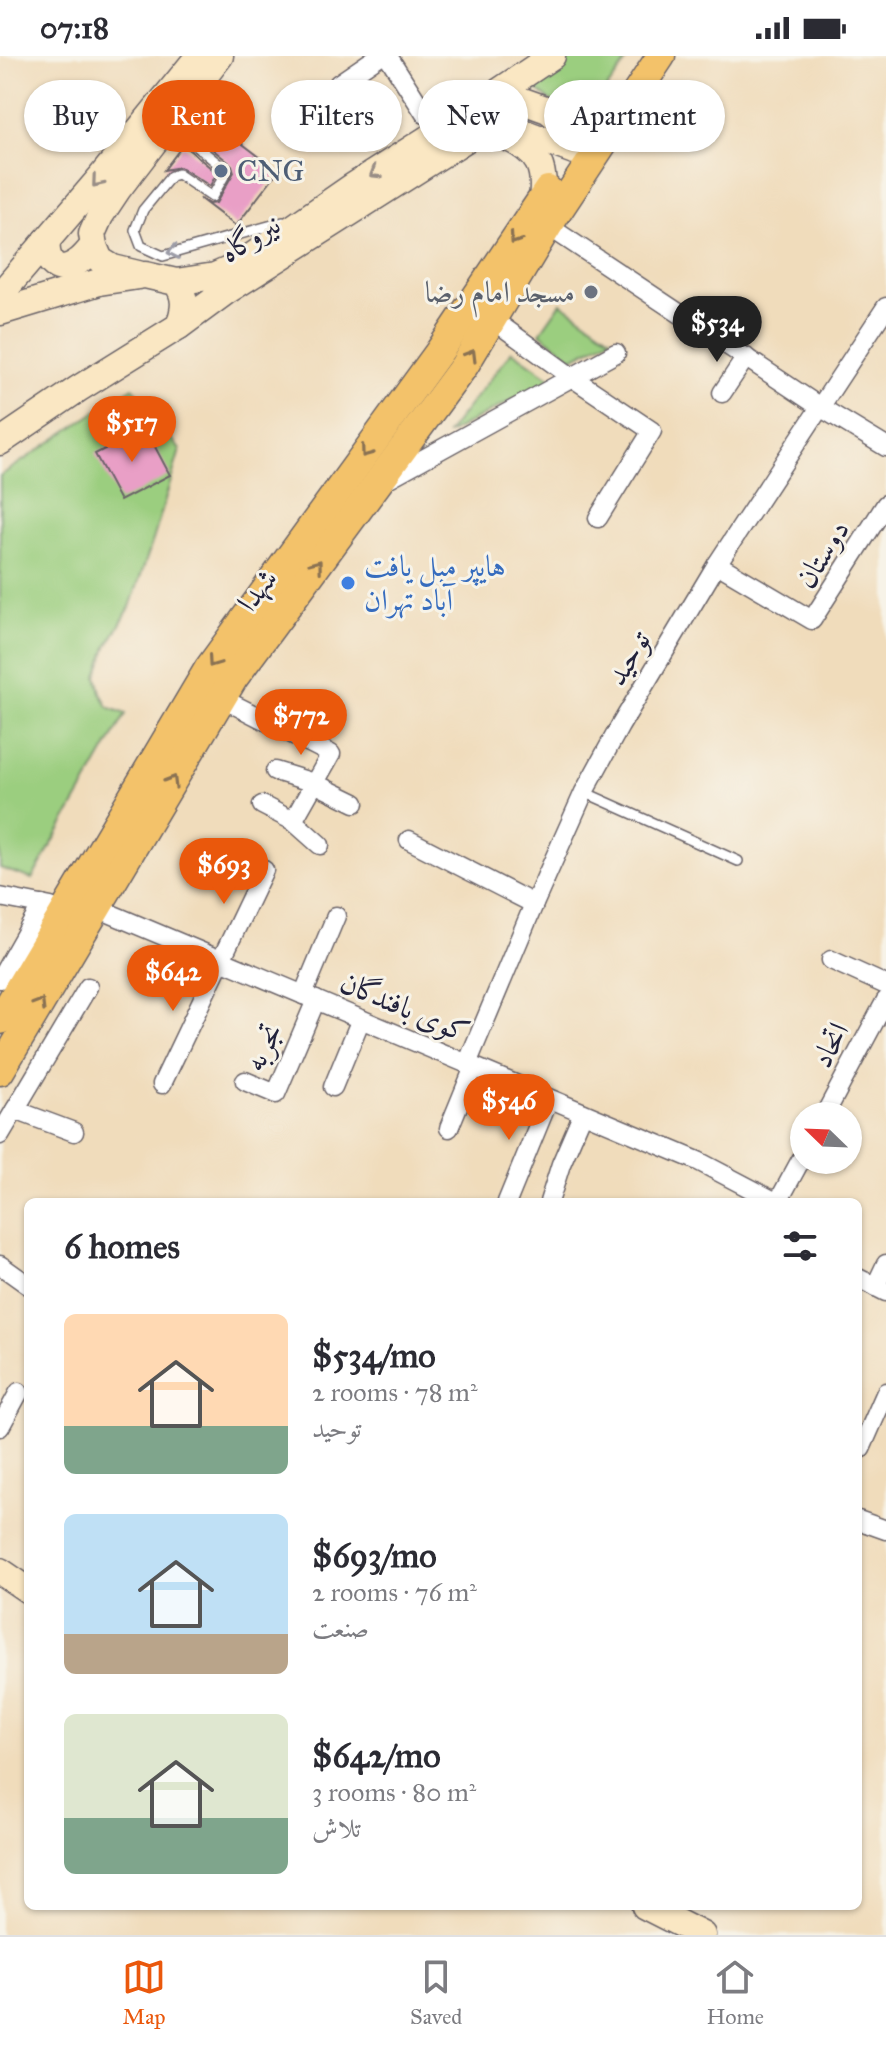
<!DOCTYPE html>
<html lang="en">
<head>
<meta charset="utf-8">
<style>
	body { margin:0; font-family:"IM FELL Great Primer",Amiri,serif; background:#f2f2f3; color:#2b2b33; height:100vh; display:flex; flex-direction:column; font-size:30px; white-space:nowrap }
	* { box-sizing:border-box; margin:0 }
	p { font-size:26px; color:#7c7c81 }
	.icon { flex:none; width:44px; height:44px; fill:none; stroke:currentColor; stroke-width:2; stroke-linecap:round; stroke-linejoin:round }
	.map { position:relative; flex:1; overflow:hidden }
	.details { position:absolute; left:24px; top:1142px; width:838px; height:712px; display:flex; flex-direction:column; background:#fff; border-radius:12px; box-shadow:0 2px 6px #0004 }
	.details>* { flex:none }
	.top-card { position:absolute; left:24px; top:24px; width:838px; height:72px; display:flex; gap:16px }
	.needle { width:52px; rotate:293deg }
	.tools { position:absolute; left:790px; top:1046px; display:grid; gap:16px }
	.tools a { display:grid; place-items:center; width:72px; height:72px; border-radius:50%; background:#fff; box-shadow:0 2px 6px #0004; font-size:40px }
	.price { position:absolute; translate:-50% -68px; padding:0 18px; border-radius:28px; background:#ea580c; color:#fff; font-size:26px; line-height:52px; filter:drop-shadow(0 2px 4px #0008) }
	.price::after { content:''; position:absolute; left:50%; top:48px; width:24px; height:18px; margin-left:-12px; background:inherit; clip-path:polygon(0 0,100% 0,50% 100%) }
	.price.on { background:#222; color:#fff }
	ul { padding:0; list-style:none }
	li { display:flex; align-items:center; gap:24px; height:200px; padding:0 40px }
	li span { display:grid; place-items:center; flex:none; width:224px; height:160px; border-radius:12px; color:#555 }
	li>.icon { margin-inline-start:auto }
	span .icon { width:96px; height:96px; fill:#fffc; stroke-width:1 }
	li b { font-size:34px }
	h2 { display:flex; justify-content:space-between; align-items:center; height:96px; padding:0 40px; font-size:34px }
	.pill { padding:0 28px; border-radius:36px; background:#fff; box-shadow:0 2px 6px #0004; font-size:28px; line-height:72px }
	.pill.on { background:#ea580c; color:#fff }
	.status { display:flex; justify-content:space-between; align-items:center; height:56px; padding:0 40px; background:#fff; direction:ltr }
	.status svg { height:22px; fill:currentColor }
	.menu { display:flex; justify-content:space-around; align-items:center; height:112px; border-top:2px solid #e1e1e2; background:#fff; font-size:22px; color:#7c7c81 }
	.menu a { display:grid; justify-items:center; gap:4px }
	.menu .on { color:#ea580c }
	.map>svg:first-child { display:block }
	.green { fill:#9bce7f; stroke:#5e785d; stroke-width:2 }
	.building { fill:#e99fc6 }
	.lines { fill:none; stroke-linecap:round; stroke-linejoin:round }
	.lane-casing { stroke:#6a6368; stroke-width:12 }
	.street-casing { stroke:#6a6368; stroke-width:21 }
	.secondary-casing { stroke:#6a6368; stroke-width:29 }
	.primary-casing { stroke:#6a6368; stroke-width:31 }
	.lane { stroke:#fff; stroke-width:9 }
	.street { stroke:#fff; stroke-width:18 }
	.secondary { stroke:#fae7c3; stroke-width:26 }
	.primary { stroke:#f3c26a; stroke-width:28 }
	.oneway { stroke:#998e86 }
	.oneway2 { stroke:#8a7252 }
	.oneway3 { stroke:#9c9ca7 }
	.service-dot { fill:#5c6f8a; stroke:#f7f3e8; stroke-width:3 }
	.worship-dot { fill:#6b7280; stroke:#f7f3e8; stroke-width:3 }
	.shop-dot { fill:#3f7fe0; stroke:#f7f3e8; stroke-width:3 }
	.labels { text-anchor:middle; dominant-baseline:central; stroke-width:6; stroke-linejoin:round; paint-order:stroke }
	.service-label { font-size:30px; fill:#4e5e75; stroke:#f7f3e8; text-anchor:start }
	.street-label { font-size:30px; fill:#22223b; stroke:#f7f3e8 }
	.worship-label { font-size:30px; fill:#5b616d; stroke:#f7f3e8; text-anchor:end }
	.shop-label { font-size:30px; fill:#366cbe; stroke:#f7f3e8; text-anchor:start }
</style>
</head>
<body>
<div class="status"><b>07:18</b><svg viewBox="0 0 49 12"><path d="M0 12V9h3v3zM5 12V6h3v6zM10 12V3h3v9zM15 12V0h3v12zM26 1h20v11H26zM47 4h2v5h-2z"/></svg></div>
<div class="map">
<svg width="886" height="1879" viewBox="0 0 886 1879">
	<rect width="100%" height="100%" fill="#f7f3e8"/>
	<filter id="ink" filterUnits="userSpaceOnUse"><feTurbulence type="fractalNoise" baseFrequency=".0125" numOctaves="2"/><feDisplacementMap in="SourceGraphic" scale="16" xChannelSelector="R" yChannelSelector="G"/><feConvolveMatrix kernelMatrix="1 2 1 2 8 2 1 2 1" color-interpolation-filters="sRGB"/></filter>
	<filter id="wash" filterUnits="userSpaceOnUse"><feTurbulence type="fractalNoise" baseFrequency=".006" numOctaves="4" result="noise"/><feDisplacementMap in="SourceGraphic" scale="32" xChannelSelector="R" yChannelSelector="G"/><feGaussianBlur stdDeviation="1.8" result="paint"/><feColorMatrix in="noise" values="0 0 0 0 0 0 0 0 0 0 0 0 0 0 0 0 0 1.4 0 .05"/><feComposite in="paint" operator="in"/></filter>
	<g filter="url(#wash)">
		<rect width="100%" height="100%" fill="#f0dcbb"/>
		<!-- green -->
		<g class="green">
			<polygon points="569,0 630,0 582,68 529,28"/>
			<polygon points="561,247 611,282 573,302 540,277"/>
			<polygon points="512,295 552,323 446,379"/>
			<polygon points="133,331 180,394 154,481 130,551 107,591 97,620 101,637 108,651 126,658 32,823 0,812 0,420"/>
		</g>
		<g id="blocks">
			<!-- building -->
			<g class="building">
				<polygon points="206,60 278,115 236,170 199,142 209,148 216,147 234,116 232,109 195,79 194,75"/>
				<polygon points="183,89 217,117 210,130 180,111 164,114"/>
				<polygon points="145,372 170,419 120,445 95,398"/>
			</g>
		</g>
	</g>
	<g filter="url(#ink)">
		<use href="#blocks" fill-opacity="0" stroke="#6a6368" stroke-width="2"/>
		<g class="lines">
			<!-- lane casing -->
			<g class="lane-casing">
				<g id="lane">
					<polyline points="184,58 188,83 227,115 212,141 178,118 171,120 143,154 135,174 141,190 163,200 283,166"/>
					<polyline points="584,736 738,805"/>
				</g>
			</g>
			<!-- street casing -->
			<g class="street-casing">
				<g id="street">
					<polyline points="388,0 425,58"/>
					<polyline points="338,28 379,0"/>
					<polyline points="548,170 820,351 886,391"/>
					<polyline points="492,263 573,322 652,375 598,462"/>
					<polyline points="722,337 746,301"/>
					<polyline points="387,423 616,297"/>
					<polyline points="717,508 812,564 886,448"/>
					<polyline points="221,642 331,698 293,765 320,789"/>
					<polyline points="275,715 314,727 355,747"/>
					<polyline points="262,749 293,765"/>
					<polyline points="409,784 534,848"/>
					<polyline points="0,841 51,851"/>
					<polyline points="97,852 698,1105 776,1146"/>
					<polyline points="831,904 886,929"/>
					<polyline points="0,923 42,849"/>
					<polyline points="303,939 336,860"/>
					<polyline points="467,1008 534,848 584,736 620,670 717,508 886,251"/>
					<polyline points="245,1025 276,1038 316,944"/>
					<polyline points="162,1028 264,814"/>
					<polyline points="333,1031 361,963"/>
					<polyline points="15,1054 74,1076"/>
					<polyline points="824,1060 886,944"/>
					<polyline points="449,1072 474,1011"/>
					<polyline points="0,1079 88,931"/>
					<polyline points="507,1146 549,1043"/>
					<polyline points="549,1146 561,1108 583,1057"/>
					<polyline points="778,1146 804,1098"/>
					<polyline points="0,1209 28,1229"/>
					<polyline points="858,1222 886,1236"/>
					<polyline points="875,1231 886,1208"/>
					<polyline points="0,1371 19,1336"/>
					<polyline points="861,1393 886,1336"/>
					<polyline points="858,1464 886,1474"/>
				</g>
			</g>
			<!-- secondary casing -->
			<g class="secondary-casing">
				<g id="secondary">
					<polyline points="485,45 552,0"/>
					<path d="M508,82C539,97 546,111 542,144"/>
					<path d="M47,184C44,207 59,221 79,205C85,201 89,194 94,190"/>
					<polyline points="138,218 113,212 100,204 94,190 92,178 100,160 118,133 220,0"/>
					<polyline points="176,226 215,220 238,210 352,131 479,50 520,44 548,54 558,62 572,80 574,95 517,74 498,70 477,76 225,236 179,270"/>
					<polyline points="0,239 101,121 199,0"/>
					<path d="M0,256L99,226L145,219L176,226C187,241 185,253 179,270L78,333L0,386"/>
					<polyline points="0,1515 28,1534"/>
					<polyline points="645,1850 702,1879"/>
				</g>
			</g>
			<!-- primary casing -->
			<g class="primary-casing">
				<g id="primary">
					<polyline points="0,964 209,612 439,296 548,134"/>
					<polyline points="0,1015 233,623 464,310 548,170 661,0"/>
				</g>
			</g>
			<!-- lane -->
			<use href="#lane" class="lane"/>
			<!-- street -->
			<use href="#street" class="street"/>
			<!-- secondary -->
			<use href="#secondary" class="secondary"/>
			<!-- primary -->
			<use href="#primary" class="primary"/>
		</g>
		<!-- one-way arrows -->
		<defs><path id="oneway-chevron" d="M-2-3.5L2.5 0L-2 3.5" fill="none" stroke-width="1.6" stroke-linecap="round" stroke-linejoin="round" transform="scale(2)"/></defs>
		<g class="oneway">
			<use href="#oneway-chevron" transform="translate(375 117) rotate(148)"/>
			<use href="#oneway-chevron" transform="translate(97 126) rotate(130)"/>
		</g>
		<g class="oneway2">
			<use href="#oneway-chevron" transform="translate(515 183) rotate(124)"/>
			<use href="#oneway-chevron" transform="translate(471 299) rotate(-59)"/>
			<use href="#oneway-chevron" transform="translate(366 396) rotate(126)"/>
			<use href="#oneway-chevron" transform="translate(317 509) rotate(-53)"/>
			<use href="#oneway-chevron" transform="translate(213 606) rotate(125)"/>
			<use href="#oneway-chevron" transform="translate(172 725) rotate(-59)"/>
			<use href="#oneway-chevron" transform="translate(40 948) rotate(-59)"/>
		</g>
		<use class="oneway3" href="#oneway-chevron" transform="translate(173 196) rotate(170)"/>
	</g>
	<!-- markers -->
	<circle class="service-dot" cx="221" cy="115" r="8"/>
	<circle class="worship-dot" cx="591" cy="236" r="8"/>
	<circle class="shop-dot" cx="348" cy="527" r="8"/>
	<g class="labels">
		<!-- service labels -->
		<g class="service-label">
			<text x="237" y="115">CNG</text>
		</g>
		<!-- street labels -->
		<g class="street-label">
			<text transform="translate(250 182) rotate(-32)">نیروگاه</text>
			<text transform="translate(822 498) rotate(-58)">دوستان</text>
			<text transform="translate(257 534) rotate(-53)">شهدا</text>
			<text transform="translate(628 602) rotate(-59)">توحید</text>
			<text transform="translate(405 951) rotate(23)">کوی بافندگان</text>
			<text transform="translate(830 989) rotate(-62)">اتحاد</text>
			<text transform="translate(263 991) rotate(-63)">تجربه</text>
		</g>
		<!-- worship labels -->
		<g class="worship-label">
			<text x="575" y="236">مسجد امام رضا</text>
		</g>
		<!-- shop labels -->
		<g class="shop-label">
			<text x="364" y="510">هایپر مبل یافت<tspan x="364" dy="34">آباد تهران</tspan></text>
		</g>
	</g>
</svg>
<div class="tools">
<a><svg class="needle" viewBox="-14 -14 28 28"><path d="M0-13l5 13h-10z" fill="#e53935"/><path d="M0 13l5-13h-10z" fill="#7c7c81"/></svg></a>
</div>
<b class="price on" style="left:717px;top:308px">$534</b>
<b class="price" style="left:132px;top:408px">$517</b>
<b class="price" style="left:301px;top:701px">$772</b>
<b class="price" style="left:224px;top:850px">$693</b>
<b class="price" style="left:173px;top:957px">$642</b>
<b class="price" style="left:509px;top:1086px">$546</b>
<div class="top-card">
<a class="pill">Buy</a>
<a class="pill on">Rent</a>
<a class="pill">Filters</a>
<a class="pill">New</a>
<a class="pill">Apartment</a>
</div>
<section class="details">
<h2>6 homes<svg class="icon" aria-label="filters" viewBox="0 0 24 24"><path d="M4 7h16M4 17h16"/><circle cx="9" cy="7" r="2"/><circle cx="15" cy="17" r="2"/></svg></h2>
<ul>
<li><span style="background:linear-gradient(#ffd9b3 70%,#7fa58c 0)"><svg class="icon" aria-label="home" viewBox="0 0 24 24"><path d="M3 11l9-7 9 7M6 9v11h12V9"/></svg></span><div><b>$534/mo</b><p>2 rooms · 78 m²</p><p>توحید</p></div></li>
<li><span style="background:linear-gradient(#bfe0f5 75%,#b9a48a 0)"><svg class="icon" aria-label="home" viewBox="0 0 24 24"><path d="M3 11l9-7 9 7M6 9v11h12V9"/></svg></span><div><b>$693/mo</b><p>2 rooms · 76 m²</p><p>صنعت</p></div></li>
<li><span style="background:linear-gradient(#dfe7d0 65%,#7fa58c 0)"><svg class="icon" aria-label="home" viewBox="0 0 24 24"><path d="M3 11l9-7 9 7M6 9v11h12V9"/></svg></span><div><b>$642/mo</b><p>3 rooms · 80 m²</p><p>تلاش</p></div></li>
</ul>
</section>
</div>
<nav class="menu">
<a class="on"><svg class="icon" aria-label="map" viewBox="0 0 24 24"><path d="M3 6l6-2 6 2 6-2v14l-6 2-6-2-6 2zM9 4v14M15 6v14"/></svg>Map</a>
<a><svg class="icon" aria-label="saved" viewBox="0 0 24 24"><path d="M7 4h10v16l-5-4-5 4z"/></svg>Saved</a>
<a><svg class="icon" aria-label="home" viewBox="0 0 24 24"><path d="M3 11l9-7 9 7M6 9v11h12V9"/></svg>Home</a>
</nav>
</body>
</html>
